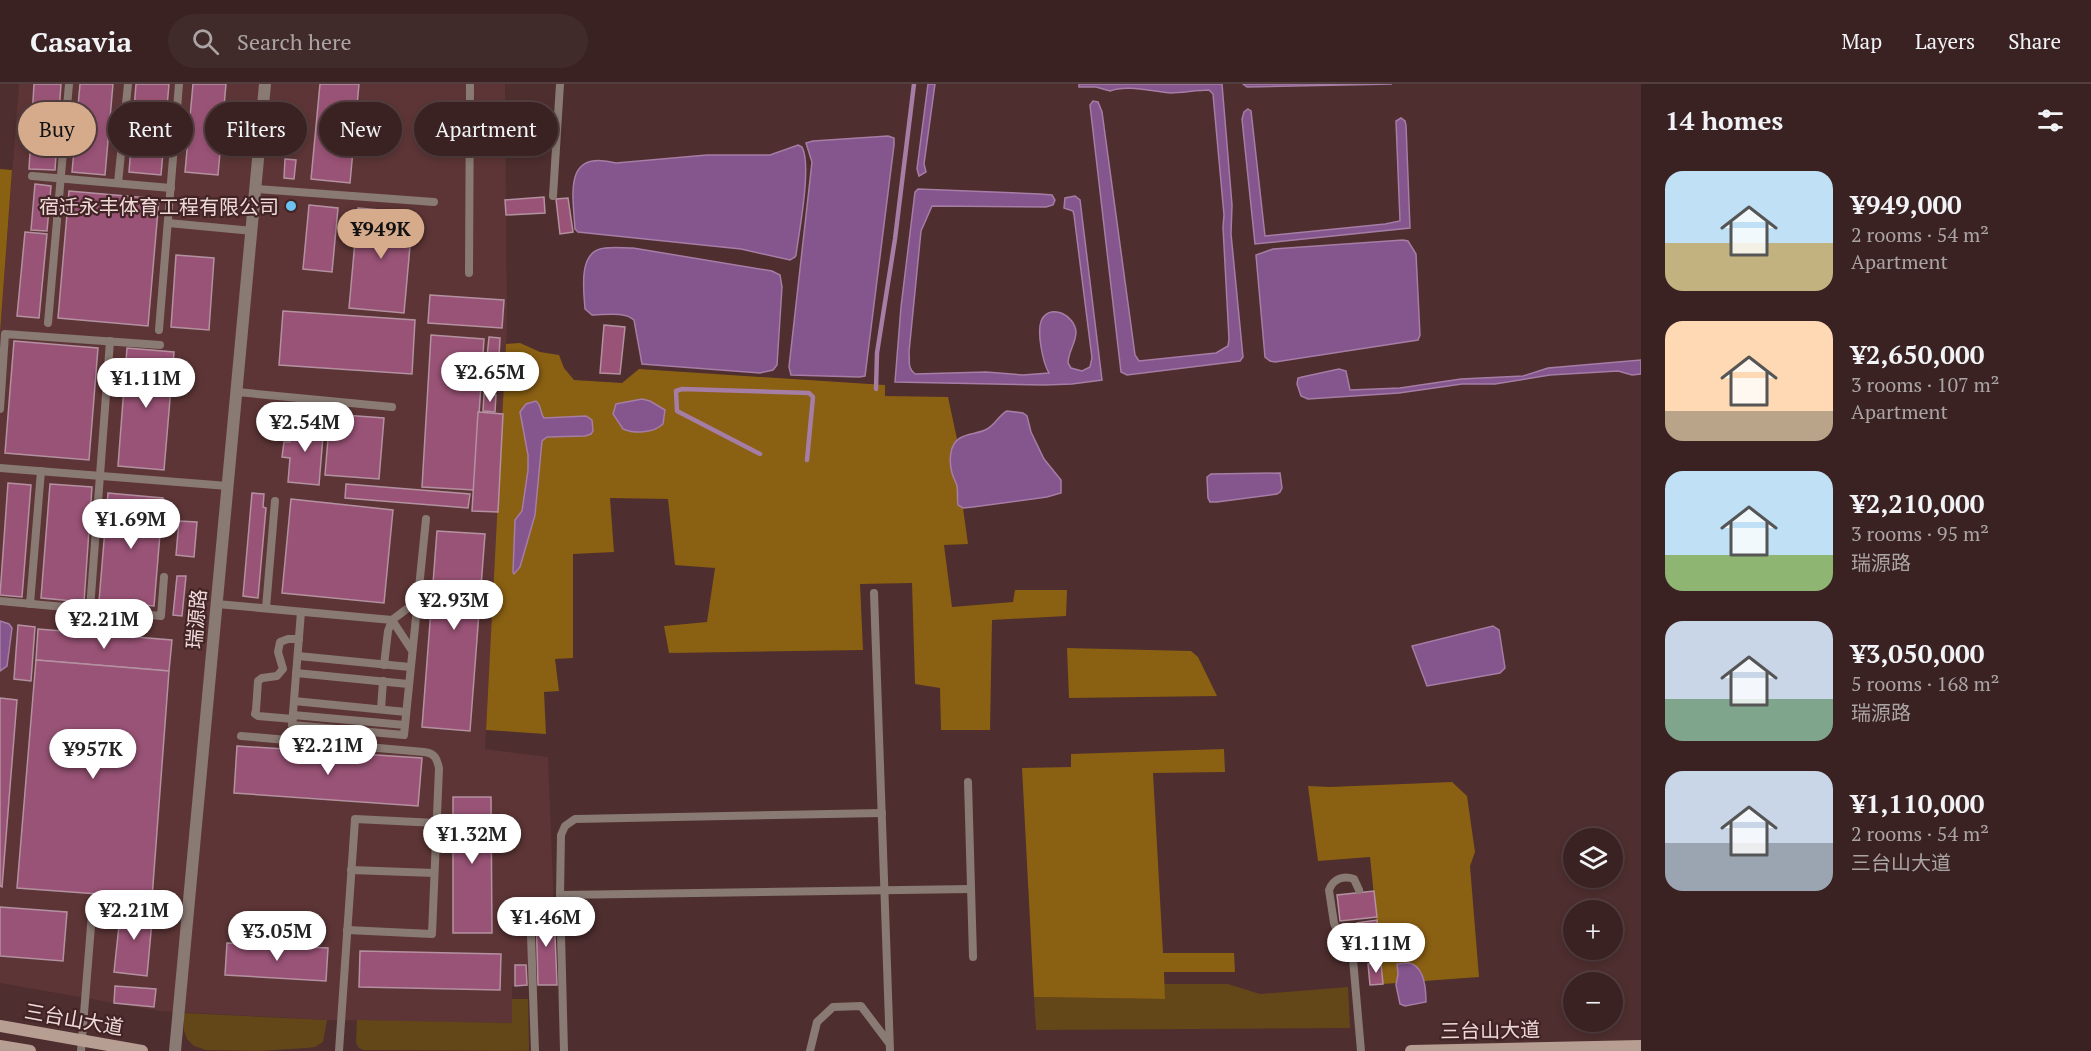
<!DOCTYPE html>
<html lang="en">
<head>
<meta charset="utf-8">
<style>
	body { margin:0; font-family:"PT Serif","Noto Sans SC",serif; background:#412a2a; color:#f1f3f6; height:100vh; display:flex; flex-direction:column; font-size:22px; white-space:nowrap }
	* { box-sizing:border-box; margin:0 }
	p { font-size:20px; color:#aba4a5 }
	.icon { flex:none; width:33px; height:33px; fill:none; stroke:currentColor; stroke-width:2; stroke-linecap:round; stroke-linejoin:round }
	.map { position:relative; flex:1; overflow:hidden }
	.side { display:flex; flex-direction:column; background:#3a2222; width:450px }
	.side>* { flex:none }
	.guide { position:absolute; left:18px; top:18px; width:570px; height:54px; display:flex; gap:12px }
	.fabs { position:absolute; left:1563px; top:744px; display:grid; gap:12px }
	.fabs a { display:grid; place-items:center; width:60px; height:60px; border-radius:50%; background:#3a2222; box-shadow:0 3px 9px #0003,0 0 0 2px #543f40; font-size:30px }
	.price { position:absolute; translate:-50% -51px; padding:0 14px; border-radius:21px; background:#fff; color:#222; font-size:20px; line-height:39px; filter:drop-shadow(0 2px 3px #0008) }
	.price::after { content:''; position:absolute; left:50%; top:36px; width:18px; height:14px; margin-left:-9px; background:inherit; clip-path:polygon(0 0,100% 0,50% 100%) }
	.price.selected { background:#d6ab8b; color:#111 }
	ul { padding:0; list-style:none }
	li { display:flex; align-items:center; gap:18px; height:150px; padding:0 24px }
	li span { display:grid; place-items:center; flex:none; width:168px; height:120px; border-radius:18px; color:#555 }
	li>.icon { margin-inline-start:auto }
	span .icon { width:72px; height:72px; fill:#fffc; stroke-width:1 }
	li b { font-size:26px }
	h2 { display:flex; justify-content:space-between; align-items:center; height:72px; padding:0 24px; font-size:26px }
	.chip { padding:0 21px; border-radius:27px; background:#3a2222; box-shadow:0 3px 9px #0003,0 0 0 2px #543f40; font-size:21px; line-height:54px }
	.chip.selected { background:#d6ab8b; color:#111 }
	header { display:flex; align-items:center; gap:36px; box-sizing:border-box; height:84px; padding:0 30px; background:#3a2222; border-bottom:2px solid #543f40 }
	header strong { font-size:28px }
	nav { display:flex; gap:33px; margin-inline-start:auto; font-size:21px }
	.search { width:420px; height:54px; background:#412a2a; display:flex; align-items:center; gap:15px; box-sizing:border-box; padding:0 21px; border-radius:33px; color:#aba4a5; font-size:22px }
	main { display:flex; flex:1; min-height:0 }
	.map>svg:first-child { display:block }
	.built { fill:#5d3536 }
	.green { fill:#634719 }
	.forest { fill:#8a6013 }
	.water { fill:#85558e; stroke:#a57da5; stroke-width:1.5 }
	.lines { fill:none; stroke-linecap:round; stroke-linejoin:round }
	.stream { stroke:#a57da5; stroke-width:4.5 }
	.building { fill:#995376; stroke:#b491a1; stroke-width:1.5 }
	.lane { stroke:#897a73; stroke-width:8 }
	.street { stroke:#897a73; stroke-width:12 }
	.secondary { stroke:#b69e93; stroke-width:12 }
	.poi-dot { fill:#6cc3f2; stroke:#432424; stroke-width:2 }
	.labels { text-anchor:middle; dominant-baseline:central; stroke-width:4.5; stroke-linejoin:round; paint-order:stroke }
	.poi-label { font-size:20px; fill:#efdada; stroke:#432424; text-anchor:end }
	.street-label { font-size:20px; fill:#efdada; stroke:#432424 }
</style>
</head>
<body>
<header>
<strong>Casavia</strong>
<div class="search"><svg class="icon" aria-label="search" viewBox="0 0 24 24"><circle cx="10" cy="10" r="6"/><path d="M15 15l6 6"/></svg>Search here</div>
<nav><a>Map</a><a>Layers</a><a>Share</a></nav>
</header>
<main>
<div class="map">
<svg width="1641" height="967" viewBox="0 0 1641 967">
	<rect width="100%" height="100%" fill="#4e2e2e"/>
	<!-- built -->
	<polygon class="built" points="19,0 505,0 507,245 485,665 548,673 557,901 512,902 513,939 327,936 159,927 0,899 0,249"/>
	<!-- green -->
	<g class="green">
		<polygon points="1164,900 1228,900 1260,910 1348,903 1350,944 1036,946 1034,913 1164,915"/>
		<polygon points="512,915 528,915 529,967 364,966 359,964 356,959 357,936 512,939"/>
		<polygon points="184,929 327,936 323,958 315,963 306,964 261,967 206,966 194,962 187,955 184,947"/>
	</g>
	<!-- forest -->
	<g class="forest">
		<polygon points="0,85 12,86 0,249"/>
		<path d="M520,259L540,268L559,271L564,284L574,296L622,299L639,285L885,301V312L948,313L957,355C944,370 954,386 957,401C958,408 957,415 958,421L963,424L968,460L944,461L952,523L1013,518L1015,506H1067L1066,532L992,536L990,646H941L940,604L915,600L912,499L860,500L863,566L669,569L664,542L707,538L715,484L675,481L668,415L610,414L614,468L573,470V574L555,575L559,607L544,608L546,650L486,646L506,260Z"/>
		<polygon points="1067,564 1191,567 1198,573 1217,612 1069,614"/>
		<polygon points="1224,665 1225,688 1153,689 1163,869 1234,869 1235,888 1164,888 1165,915 1034,913 1022,684 1071,683 1071,670"/>
		<polygon points="1452,698 1467,712 1475,768 1470,782 1479,893 1383,900 1370,773 1318,777 1308,702 1330,703"/>
	</g>
	<!-- water -->
	<g class="water">
		<polygon points="928,0 935,0 924,80 926,88 919,92 917,85"/>
		<path d="M1079,0H1222L1232,121L1231,150L1243,273L1240,277L1127,291L1121,288L1090,21L1093,17L1098,18L1102,28L1135,271L1139,277L1216,269L1228,262L1229,255L1223,143L1224,131L1213,10L1209,6C1196,6 1183,9 1171,9C1153,8 1127,0 1110,7L1096,3H1079Z"/>
		<polygon points="1243,0 1392,0 1247,3"/>
		<polygon points="1248,25 1251,27 1265,152 1385,140 1400,137 1396,37 1401,34 1405,37 1406,41 1410,144 1255,160 1242,35 1244,28"/>
		<polygon points="888,52 894,54 894,61 865,292 859,293 791,291 789,283 812,78 806,59 813,57"/>
		<path d="M798,61L802,63C812,81 799,148 796,171L795,173L790,176L741,165L578,148L575,145C573,110 563,65 616,79L707,71H770Z"/>
		<path d="M918,105L1040,110L1052,111L1055,116L1053,121L1046,123L932,122L921,147L909,268C910,277 907,284 915,290L986,288L1023,291L1049,289C1043,279 1036,247 1042,235C1052,219 1075,232 1076,248C1076,259 1068,268 1068,279L1071,284L1082,287L1090,283L1092,274L1074,131L1073,127L1064,124L1065,114L1075,112L1080,116L1102,296L1072,300L1044,301L895,298L901,223L915,108Z"/>
		<polygon points="1403,156 1408,157 1416,170 1420,251 1418,256 1275,278 1270,277 1265,273 1256,171 1273,165"/>
		<path d="M633,164L772,187L780,191L782,203L777,281L773,286L760,289L642,280L634,236C625,227 604,231 592,231L585,225C584,209 578,171 600,165C609,162 623,164 633,164Z"/>
		<polygon points="1641,276 1641,290 1632,291 1618,287 1550,291 1495,300 1462,300 1399,309 1308,315 1301,312 1297,300 1298,294 1302,293 1339,285 1346,287 1350,306 1400,304 1461,295 1523,292 1548,284"/>
		<path d="M642,315L650,317L665,326L663,340C654,349 634,350 623,345L613,330L616,320Z"/>
		<path d="M536,317C542,322 540,330 544,334L586,332L592,336L593,347L591,350L585,352L547,353L542,357L535,431L520,483L514,490L513,488L515,436L522,427L528,386V371L520,328L526,320Z"/>
		<path d="M1007,327L1023,329L1027,332L1031,348L1044,375L1061,396V409L1047,413L973,423L963,424L958,421C957,415 958,408 957,402C956,398 953,393 952,389C949,378 949,360 960,354C968,349 978,350 987,345C996,340 999,331 1007,327Z"/>
		<polygon points="1280,389 1282,404 1280,408 1277,410 1217,418 1210,418 1208,414 1207,393 1211,390"/>
		<polygon points="0,537 9,540 12,544 7,582 0,587"/>
		<polygon points="1493,542 1499,546 1505,584 1500,589 1427,602 1412,562"/>
		<path d="M1409,879C1424,882 1426,905 1426,918L1405,922L1400,920L1396,901L1398,890L1397,880Z"/>
	</g>
	<g class="lines">
		<!-- stream -->
		<g class="stream">
			<polyline points="876,305 877,269 895,155 914,0"/>
			<polyline points="760,370 677,327 676,307 682,305 809,309 813,313 807,376"/>
		</g>
	</g>
	<!-- building -->
	<g class="building">
		<polygon points="34,0 61,0 55,86 29,85"/>
		<polygon points="80,0 113,0 105,91 72,88"/>
		<polygon points="136,0 169,0 161,91 129,88"/>
		<polygon points="193,0 226,0 218,91 185,88"/>
		<polygon points="320,0 359,0 350,99 311,95"/>
		<polygon points="285,75 296,76 294,95 284,94"/>
		<polygon points="35,100 51,102 47,147 31,146"/>
		<polygon points="69,107 159,115 148,242 58,234"/>
		<polygon points="544,113 545,129 506,131 505,116"/>
		<polygon points="568,114 573,148 560,150 556,115"/>
		<polygon points="309,121 338,124 332,188 303,185"/>
		<polygon points="358,124 413,129 404,229 349,224"/>
		<polygon points="25,148 47,150 39,234 17,232"/>
		<polygon points="176,171 214,174 209,246 171,243"/>
		<polygon points="430,211 504,216 502,244 428,239"/>
		<polygon points="283,227 415,236 412,290 279,281"/>
		<polygon points="604,241 625,243 620,290 600,289"/>
		<polygon points="431,251 484,255 474,406 422,403"/>
		<polygon points="489,253 500,254 499,274 487,273"/>
		<polygon points="14,257 98,264 89,376 5,369"/>
		<polygon points="127,264 174,268 164,386 118,382"/>
		<polygon points="487,276 501,277 499,300 485,299"/>
		<polygon points="484,310 496,311 495,328 483,327"/>
		<polygon points="478,328 503,330 498,428 472,427"/>
		<polygon points="330,330 384,334 379,395 325,391"/>
		<polygon points="292,337 324,340 319,401 288,398 290,374 282,373 284,358 290,358"/>
		<polygon points="8,399 31,401 22,513 0,511"/>
		<polygon points="50,400 92,403 84,518 41,514"/>
		<polygon points="346,400 470,410 468,424 345,414"/>
		<polygon points="108,409 163,414 154,522 99,517"/>
		<polygon points="252,409 264,410 263,423 266,424 258,514 243,512"/>
		<polygon points="291,415 393,426 384,519 282,509"/>
		<polygon points="179,437 197,438 194,473 176,471"/>
		<polygon points="437,447 485,450 470,647 422,643"/>
		<polygon points="177,492 186,492 182,532 173,531"/>
		<polygon points="18,541 35,543 31,597 14,595"/>
		<polygon points="38,545 172,556 169,587 36,576"/>
		<polygon points="36,576 169,587 152,814 17,804"/>
		<polygon points="0,614 17,616 2,803 0,802"/>
		<polygon points="237,662 422,674 418,722 234,709"/>
		<polygon points="453,713 491,713 492,849 453,849"/>
		<polygon points="1374,807 1377,833 1340,837 1337,811"/>
		<polygon points="512,818 524,818 523,823 511,823"/>
		<polygon points="0,823 67,828 63,877 0,872"/>
		<polygon points="121,823 153,826 147,892 114,888"/>
		<polygon points="554,825 557,901 538,901 536,826"/>
		<polygon points="1377,836 1380,862 1360,865 1357,839"/>
		<polygon points="227,859 328,864 326,897 225,891"/>
		<polygon points="360,867 501,870 500,906 359,903"/>
		<polygon points="1381,879 1383,900 1370,901 1368,880"/>
		<polygon points="515,881 526,881 527,901 515,902"/>
		<polygon points="115,902 156,905 154,923 114,919"/>
	</g>
	<g class="lines">
		<!-- lane -->
		<g class="lane">
			<polyline points="32,92 171,104"/>
			<polyline points="118,99 128,0"/>
			<polyline points="257,105 434,118"/>
			<polyline points="553,112 560,0"/>
			<polyline points="168,139 253,147"/>
			<polyline points="469,189 470,0"/>
			<polyline points="48,239 69,0"/>
			<polyline points="159,246 179,0"/>
			<polyline points="237,308 392,323"/>
			<polyline points="0,325 5,250 160,261"/>
			<polyline points="0,384 228,402"/>
			<polyline points="874,509 890,967"/>
			<polyline points="0,517 161,532 164,493"/>
			<polyline points="30,520 41,387"/>
			<polyline points="217,520 392,536 411,565"/>
			<polyline points="266,524 275,417"/>
			<polyline points="90,525 110,257"/>
			<polyline points="301,528 292,641 404,651 426,435"/>
			<polyline points="298,572 410,583"/>
			<polyline points="384,581 388,547 392,536 416,518"/>
			<polyline points="296,589 408,600"/>
			<polyline points="294,617 406,628"/>
			<polyline points="381,625 383,597"/>
			<polyline points="293,631 405,641"/>
			<polyline points="293,635 258,632 255,630 256,626 258,597 262,594 277,592 283,585 278,568 280,558 288,555 299,555"/>
			<path d="M241,652L424,668C435,669 437,675 439,684L432,850L347,846"/>
			<polyline points="968,698 973,873"/>
			<polyline points="351,786 434,789"/>
			<path d="M1359,806L1354,795C1343,791 1333,795 1329,806L1334,839L1342,859L1353,875L1361,967"/>
			<polyline points="560,811 971,805"/>
			<polyline points="530,823 535,967"/>
			<polyline points="81,967 92,829"/>
			<polyline points="339,967 355,735 437,739"/>
			<polyline points="564,967 560,811 561,751 565,742 575,735 882,729"/>
			<polyline points="810,967 817,938 833,923 861,922 889,959"/>
		</g>
		<!-- street -->
		<polyline class="street" points="175,967 265,0"/>
		<!-- secondary -->
		<g class="secondary">
			<polyline points="0,942 142,967"/>
			<polyline points="0,962 30,967"/>
			<polyline points="1411,967 1641,962"/>
		</g>
	</g>
	<!-- markers -->
	<circle class="poi-dot" cx="291" cy="122" r="6"/>
	<g class="labels">
		<!-- poi labels -->
		<g class="poi-label">
			<text x="279" y="122">宿迁永丰体育工程有限公司</text>
		</g>
		<!-- street labels -->
		<g class="street-label">
			<text transform="translate(196 535) rotate(-85)">瑞源路</text>
			<text transform="translate(74 935) rotate(10)">三台山大道</text>
			<text transform="translate(1490 946) rotate(-1)">三台山大道</text>
		</g>
	</g>
</svg>
<div class="fabs">
<a><svg class="icon" aria-label="layers" viewBox="0 0 24 24"><path d="M12 4l9 5-9 5-9-5zM3 14l9 5 9-5"/></svg></a>
<a>+</a>
<a>−</a>
</div>
<b class="price selected" style="left:381px;top:176px">¥949K</b>
<b class="price" style="left:490px;top:319px">¥2.65M</b>
<b class="price" style="left:146px;top:325px">¥1.11M</b>
<b class="price" style="left:305px;top:369px">¥2.54M</b>
<b class="price" style="left:131px;top:466px">¥1.69M</b>
<b class="price" style="left:454px;top:547px">¥2.93M</b>
<b class="price" style="left:104px;top:566px">¥2.21M</b>
<b class="price" style="left:328px;top:692px">¥2.21M</b>
<b class="price" style="left:93px;top:696px">¥957K</b>
<b class="price" style="left:472px;top:781px">¥1.32M</b>
<b class="price" style="left:134px;top:857px">¥2.21M</b>
<b class="price" style="left:546px;top:864px">¥1.46M</b>
<b class="price" style="left:277px;top:878px">¥3.05M</b>
<b class="price" style="left:1376px;top:890px">¥1.11M</b>
<div class="guide">
<a class="chip selected">Buy</a>
<a class="chip">Rent</a>
<a class="chip">Filters</a>
<a class="chip">New</a>
<a class="chip">Apartment</a>
</div>
</div>
<section class="side">
<h2>14 homes<svg class="icon" aria-label="filters" viewBox="0 0 24 24"><path d="M4 7h16M4 17h16"/><circle cx="9" cy="7" r="2"/><circle cx="15" cy="17" r="2"/></svg></h2>
<ul>
<li><span style="background:linear-gradient(#bfe0f5 60%,#c2b280 0)"><svg class="icon" aria-label="home" viewBox="0 0 24 24"><path d="M3 11l9-7 9 7M6 9v11h12V9"/></svg></span><div><b>¥949,000</b><p>2 rooms · 54 m²</p><p>Apartment</p></div></li>
<li><span style="background:linear-gradient(#ffd9b3 75%,#b9a48a 0)"><svg class="icon" aria-label="home" viewBox="0 0 24 24"><path d="M3 11l9-7 9 7M6 9v11h12V9"/></svg></span><div><b>¥2,650,000</b><p>3 rooms · 107 m²</p><p>Apartment</p></div></li>
<li><span style="background:linear-gradient(#bfe0f5 70%,#8fb573 0)"><svg class="icon" aria-label="home" viewBox="0 0 24 24"><path d="M3 11l9-7 9 7M6 9v11h12V9"/></svg></span><div><b>¥2,210,000</b><p>3 rooms · 95 m²</p><p>瑞源路</p></div></li>
<li><span style="background:linear-gradient(#c9d6e8 65%,#7fa58c 0)"><svg class="icon" aria-label="home" viewBox="0 0 24 24"><path d="M3 11l9-7 9 7M6 9v11h12V9"/></svg></span><div><b>¥3,050,000</b><p>5 rooms · 168 m²</p><p>瑞源路</p></div></li>
<li><span style="background:linear-gradient(#c9d6e8 60%,#9aa5b1 0)"><svg class="icon" aria-label="home" viewBox="0 0 24 24"><path d="M3 11l9-7 9 7M6 9v11h12V9"/></svg></span><div><b>¥1,110,000</b><p>2 rooms · 54 m²</p><p>三台山大道</p></div></li>
</ul>
</section>
</main>
</body>
</html>
